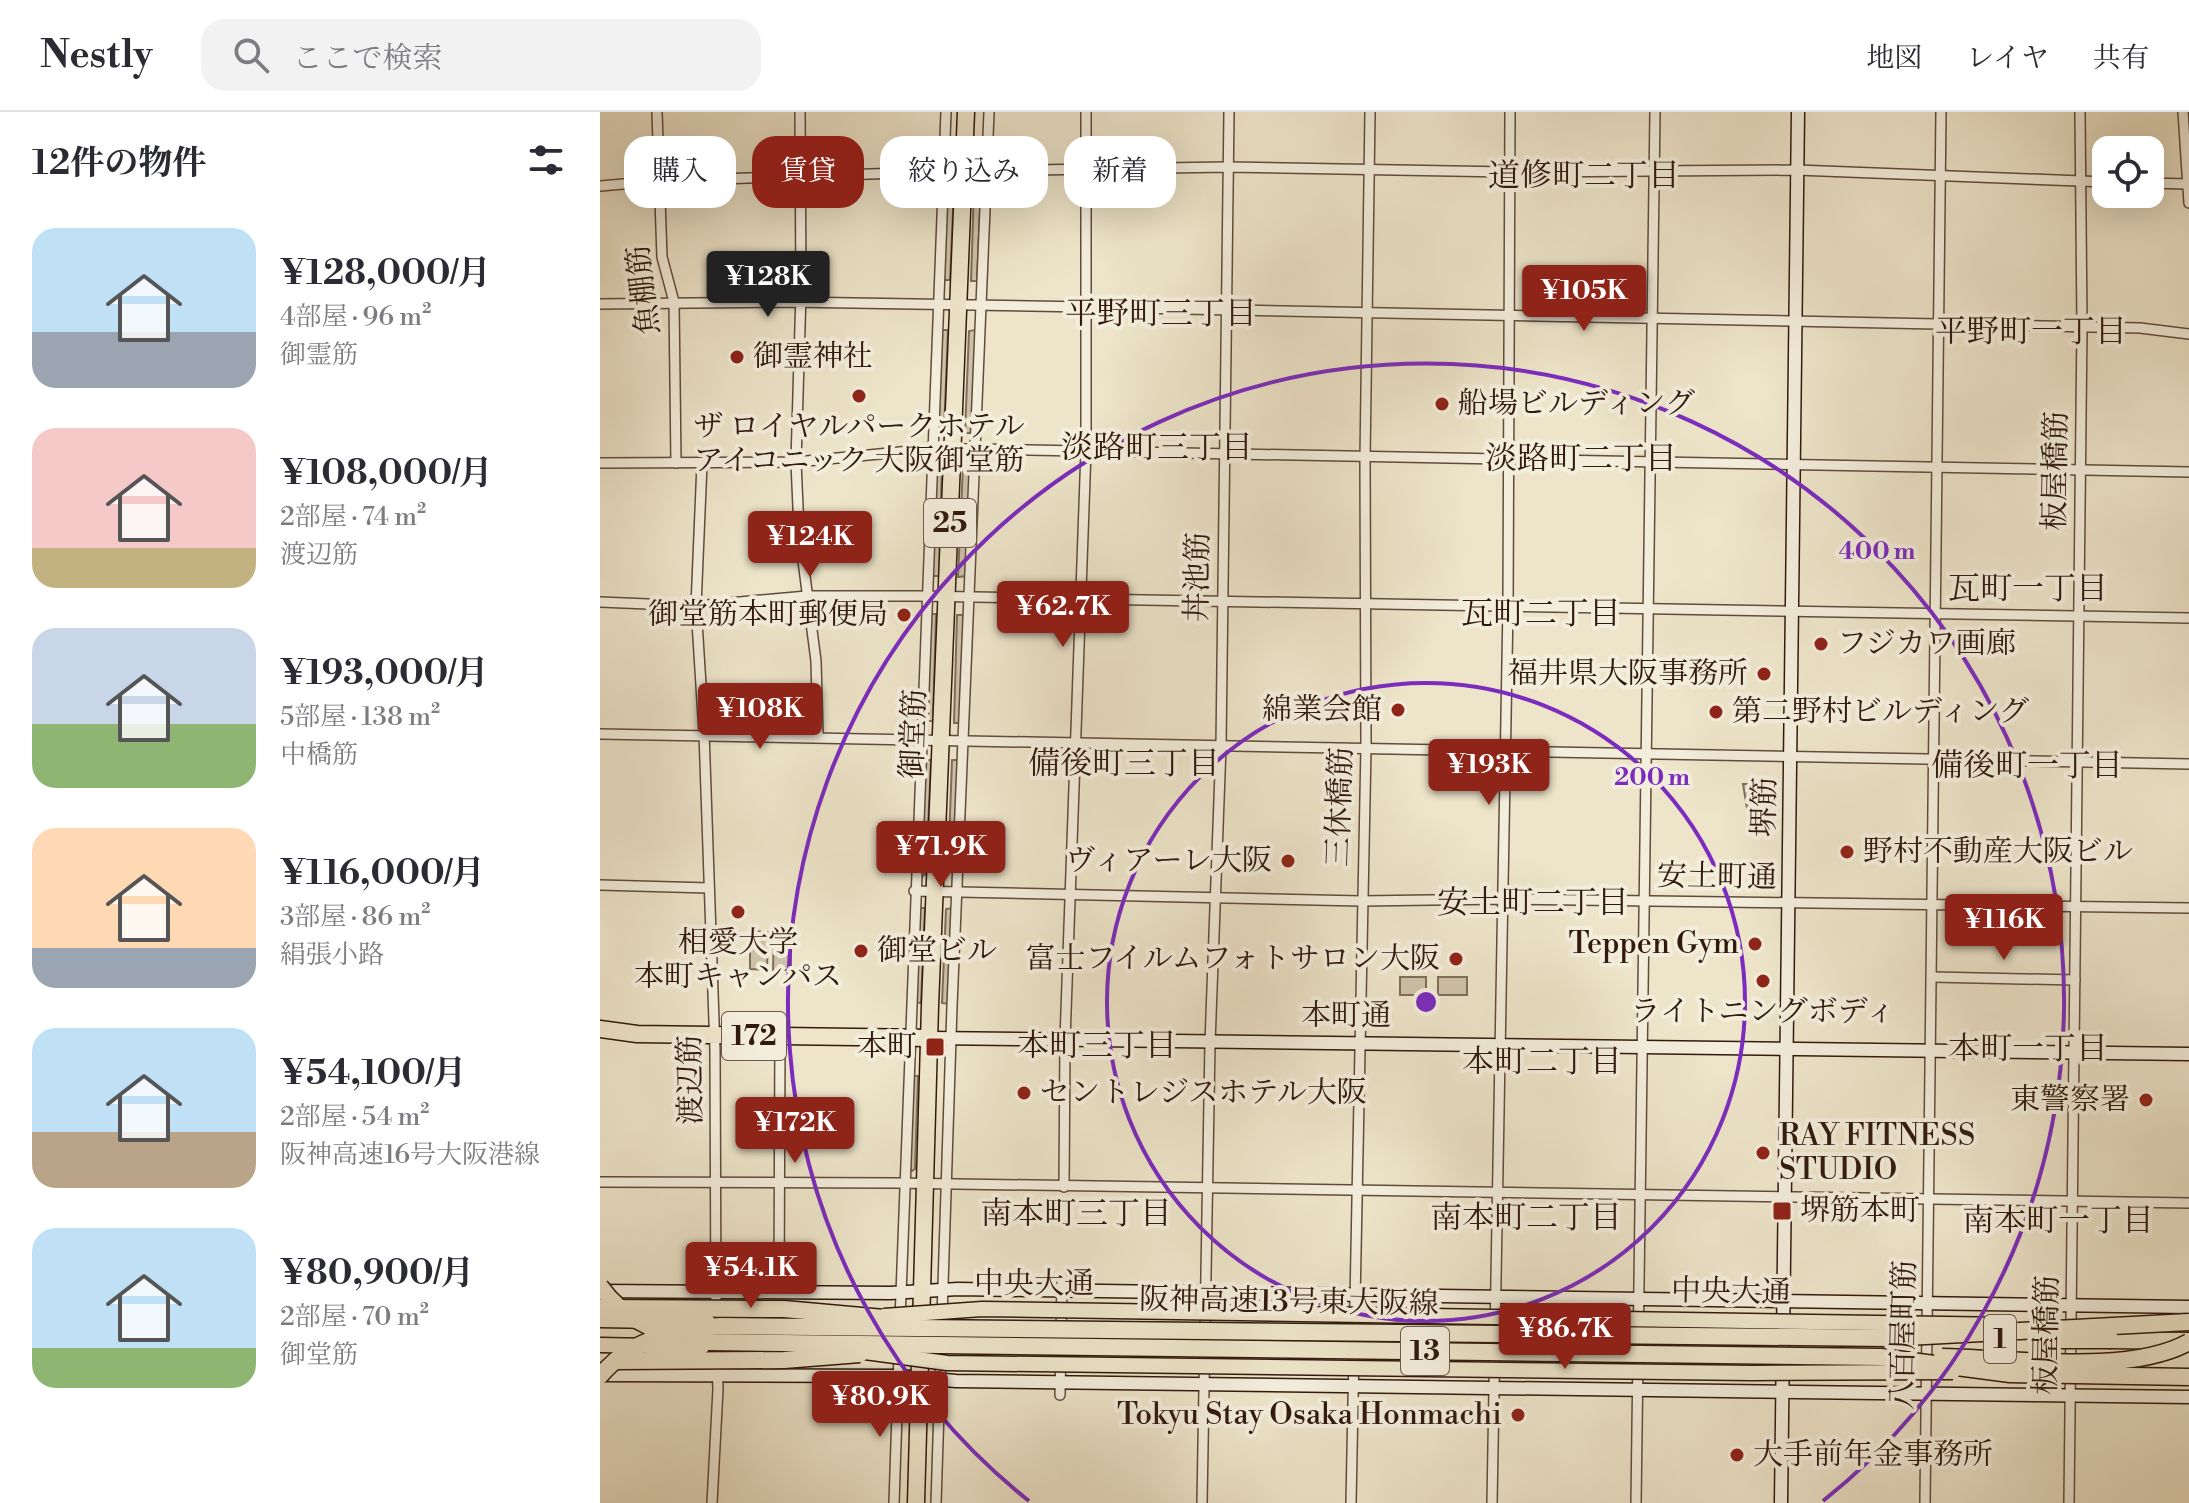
<!DOCTYPE html>
<html lang="ja">
<head>
<meta charset="utf-8">
<style>
	body { margin:0; font-family:"Libre Bodoni","Noto Serif JP",serif; background:#f2f2f3; color:#2b2b33; height:100vh; display:flex; flex-direction:column; font-size:30px; white-space:nowrap }
	* { box-sizing:border-box; margin:0 }
	p { font-size:26px; color:#7c7c81 }
	.icon { flex:none; width:44px; height:44px; fill:none; stroke:currentColor; stroke-width:2; stroke-linecap:round; stroke-linejoin:round }
	.map { position:relative; flex:1; overflow:hidden }
	.drawer { display:flex; flex-direction:column; background:#fff; width:600px }
	.drawer>* { flex:none }
	.banner { position:absolute; left:24px; top:24px; width:760px; height:72px; display:flex; gap:16px }
	.tools { position:absolute; left:1492px; top:24px; display:grid; gap:16px }
	.tools a { display:grid; place-items:center; width:72px; height:72px; border-radius:16px; background:#fff; box-shadow:0 8px 32px #0002; font-size:40px }
	.price { position:absolute; translate:-50% -68px; padding:0 18px; border-radius:8px; background:#8f2418; color:#fff; font-size:26px; line-height:52px; filter:drop-shadow(0 2px 4px #0008) }
	.price::after { content:''; position:absolute; left:50%; top:48px; width:24px; height:18px; margin-left:-12px; background:inherit; clip-path:polygon(0 0,100% 0,50% 100%) }
	.price.active { background:#222; color:#fff }
	ul { padding:0; list-style:none }
	li { display:flex; align-items:center; gap:24px; height:200px; padding:0 32px }
	li span { display:grid; place-items:center; flex:none; width:224px; height:160px; border-radius:24px; color:#555 }
	li>.icon { margin-inline-start:auto }
	span .icon { width:96px; height:96px; fill:#fffc; stroke-width:1 }
	li b { font-size:34px }
	h2 { display:flex; justify-content:space-between; align-items:center; height:96px; padding:0 32px; font-size:34px }
	.pill { padding:0 28px; border-radius:24px; background:#fff; box-shadow:0 8px 32px #0002; font-size:28px; line-height:72px }
	.pill.active { background:#8f2418; color:#fff }
	header { display:flex; align-items:center; gap:48px; box-sizing:border-box; height:112px; padding:0 40px; background:#fff; border-bottom:2px solid #e1e1e2 }
	header strong { font-size:38px }
	nav { display:flex; gap:44px; margin-inline-start:auto; font-size:28px }
	.search { width:560px; height:72px; background:#f2f2f3; display:flex; align-items:center; gap:20px; box-sizing:border-box; padding:0 28px; border-radius:24px; color:#7c7c81; font-size:30px }
	main { display:flex; flex:1; min-height:0 }
	.map>svg:first-child { display:block }
	.green { fill:#cdc2a9; stroke:#7f6e5b; stroke-width:2 }
	.lines { fill:none; stroke-linecap:round; stroke-linejoin:round }
	.street-casing { stroke:#604c3c; stroke-width:12 }
	.secondary-casing { stroke:#311a0d; stroke-width:15 }
	.highway-casing { stroke:#311a0d; stroke-width:19 }
	.street { stroke:#f3eddc; stroke-width:9 }
	.secondary { stroke:#f3eddc; stroke-width:12 }
	.highway { stroke:#ede4c9; stroke-width:16 }
	.primary-bridge-casing { stroke:#311a0d; stroke-width:17; stroke-linecap:butt }
	.highway-bridge-casing { stroke:#311a0d; stroke-width:19; stroke-linecap:butt }
	.primary-bridge { stroke:#ede4c9; stroke-width:14 }
	.highway-bridge { stroke:#ede4c9; stroke-width:16 }
	.ring { fill:none; stroke:#7b2cbf; stroke-width:4 }
	.poi-dot { fill:#8f2418; stroke:#f3eddc; stroke-width:3 }
	.labels { text-anchor:middle; dominant-baseline:central; stroke-width:8; stroke-linejoin:round; paint-order:stroke }
	.shield { fill:#f3eddc; stroke:#6b594b; stroke-width:2 }
	.shield-label { font-size:28px; font-weight:bold; fill:#311a0d }
	.street-label { font-size:30px; fill:#311a0d; stroke:#f3eddc }
	.poi-label { font-size:30px; fill:#311a0d; stroke:#f3eddc; text-anchor:start }
	.neighbourhood-label { font-size:32px; fill:#311a0d; stroke:#f3eddc }
	.centre { fill:#7b2cbf; stroke:#f3eddc; stroke-width:4 }
	.ring-label { font-size:24px; text-anchor:middle; font-weight:bold; fill:#7b2cbf; stroke:#f3eddc; stroke-width:8; stroke-linejoin:round; paint-order:stroke }
</style>
</head>
<body>
<header>
<strong>Nestly</strong>
<div class="search"><svg class="icon" aria-label="search" viewBox="0 0 24 24"><circle cx="10" cy="10" r="6"/><path d="M15 15l6 6"/></svg>ここで検索</div>
<nav><a>地図</a><a>レイヤ</a><a>共有</a></nav>
</header>
<main>
<section class="drawer">
<h2>12件の物件<svg class="icon" aria-label="filters" viewBox="0 0 24 24"><path d="M4 7h16M4 17h16"/><circle cx="9" cy="7" r="2"/><circle cx="15" cy="17" r="2"/></svg></h2>
<ul>
<li><span style="background:linear-gradient(#bfe0f5 65%,#9aa5b1 0)"><svg class="icon" aria-label="home" viewBox="0 0 24 24"><path d="M3 11l9-7 9 7M6 9v11h12V9"/></svg></span><div><b>¥128,000/月</b><p>4部屋 · 96 m²</p><p>御霊筋</p></div></li>
<li><span style="background:linear-gradient(#f6c9c9 75%,#c2b280 0)"><svg class="icon" aria-label="home" viewBox="0 0 24 24"><path d="M3 11l9-7 9 7M6 9v11h12V9"/></svg></span><div><b>¥108,000/月</b><p>2部屋 · 74 m²</p><p>渡辺筋</p></div></li>
<li><span style="background:linear-gradient(#c9d6e8 60%,#8fb573 0)"><svg class="icon" aria-label="home" viewBox="0 0 24 24"><path d="M3 11l9-7 9 7M6 9v11h12V9"/></svg></span><div><b>¥193,000/月</b><p>5部屋 · 138 m²</p><p>中橋筋</p></div></li>
<li><span style="background:linear-gradient(#ffd9b3 75%,#9aa5b1 0)"><svg class="icon" aria-label="home" viewBox="0 0 24 24"><path d="M3 11l9-7 9 7M6 9v11h12V9"/></svg></span><div><b>¥116,000/月</b><p>3部屋 · 86 m²</p><p>絹張小路</p></div></li>
<li><span style="background:linear-gradient(#bfe0f5 65%,#b9a48a 0)"><svg class="icon" aria-label="home" viewBox="0 0 24 24"><path d="M3 11l9-7 9 7M6 9v11h12V9"/></svg></span><div><b>¥54,100/月</b><p>2部屋 · 54 m²</p><p>阪神高速16号大阪港線</p></div></li>
<li><span style="background:linear-gradient(#bfe0f5 75%,#8fb573 0)"><svg class="icon" aria-label="home" viewBox="0 0 24 24"><path d="M3 11l9-7 9 7M6 9v11h12V9"/></svg></span><div><b>¥80,900/月</b><p>2部屋 · 70 m²</p><p>御堂筋</p></div></li>
</ul>
</section>
<div class="map">
<svg width="1589" height="1391" viewBox="0 0 1589 1391">
	<rect width="100%" height="100%" fill="#ede4c9"/>
	<filter id="stains"><feTurbulence type="fractalNoise" baseFrequency=".0025" numOctaves="4"/><feColorMatrix values="0 0 0 0 .2 0 0 0 0 .09 0 0 0 0 .02 0 0 0 .5 -.17"/></filter>
	<radialGradient id="worn" r=".72"><stop offset=".6" stop-color="#630" stop-opacity="0"/><stop offset="1" stop-color="#630" stop-opacity=".3"/></radialGradient>
	<!-- green -->
	<g class="green">
		<polygon points="374,75 381,75 377,169 371,169"/>
		<polygon points="346,76 354,76 350,168 344,168"/>
		<polygon points="340,218 348,218 344,320 337,320"/>
		<polygon points="376,218 372,321 365,321 369,219"/>
		<polygon points="335,353 342,353 339,464 331,464"/>
		<polygon points="363,354 370,355 366,464 358,465"/>
		<polygon points="329,502 336,502 333,609 326,609"/>
		<polygon points="357,503 364,503 361,611 354,611"/>
		<polygon points="324,648 331,648 326,761 323,764 320,761"/>
		<polygon points="352,648 359,648 354,757 348,757"/>
		<polygon points="1143,672 1167,672 1167,691 1162,691 1161,696 1147,696"/>
		<polygon points="318,796 325,796 321,891 314,890"/>
		<polygon points="353,796 349,892 342,891 346,797"/>
		<polygon points="150,819 168,820 167,858 150,857"/>
		<polygon points="174,820 191,820 191,858 173,858"/>
		<rect x="800" y="865" width="26" height="18"/>
		<rect x="838" y="865" width="29" height="18"/>
		<polygon points="312,964 318,964 315,1057 312,1059 309,1056"/>
	</g>
	<g class="lines">
		<!-- street casing -->
		<g class="street-casing">
			<g id="street">
				<polyline points="57,0 62,145 74,190 76,351"/>
				<polyline points="200,0 201,180 196,350 199,418 216,549 218,623"/>
				<polyline points="1583,0 1589,91"/>
				<polyline points="1550,71 1588,72"/>
				<polyline points="0,74 58,69 363,59 628,55 907,60 1197,58 1506,70"/>
				<polyline points="0,192 193,190 486,195 1540,216 1589,222"/>
				<polyline points="0,351 196,350 331,337 375,337 1589,360"/>
				<polyline points="102,352 96,494 104,621 115,938 116,1200"/>
				<polyline points="0,490 96,494 207,484 317,484 1589,506"/>
				<polyline points="0,622 1589,652"/>
				<polyline points="0,773 109,776"/>
				<polyline points="314,779 761,789 903,787 1589,796"/>
				<polyline points="1332,865 1475,868"/>
				<polyline points="0,1070 295,1071 1589,1091"/>
				<polyline points="464,1075 465,928 486,338 486,0"/>
				<polyline points="179,1180 180,924"/>
				<polyline points="300,1208 346,0"/>
				<polyline points="460,1283 462,1167"/>
				<polyline points="112,1391 118,1277 116,1227"/>
				<polyline points="294,1391 299,1242"/>
				<polyline points="336,1391 352,894 389,0"/>
				<polyline points="602,1391 610,931 621,634 629,0"/>
				<polyline points="751,1391 766,635 765,347 770,0"/>
				<polyline points="892,1391 908,494 910,0"/>
				<polyline points="1036,1391 1055,0"/>
				<polyline points="1325,1391 1341,0"/>
				<polyline points="1469,1391 1482,214 1480,0"/>
			</g>
		</g>
		<!-- secondary casing -->
		<g class="secondary-casing">
			<g id="secondary">
				<polyline points="330,926 1589,942"/>
				<polyline points="1,1179 290,1181 358,1177 1589,1195"/>
				<polyline points="0,1263 298,1264 356,1269 1589,1285"/>
				<polyline points="1181,1391 1198,0"/>
			</g>
		</g>
		<!-- highway casing -->
		<g class="highway-casing">
			<g id="highway">
				<polyline points="0,917 37,922 330,926"/>
				<polyline points="1511,1228 1589,1229"/>
				<polyline points="316,1391 330,894 366,0"/>
			</g>
		</g>
		<!-- street -->
		<use href="#street" class="street"/>
		<!-- secondary -->
		<use href="#secondary" class="secondary"/>
		<!-- highway -->
		<use href="#highway" class="highway"/>
		<!-- primary-bridge casing -->
		<g class="primary-bridge-casing">
			<g id="primary-bridge">
				<polyline points="284,1204 382,1197 1411,1213"/>
				<polyline points="0,1208 108,1210"/>
				<polyline points="0,1233 102,1235"/>
				<polyline points="250,1238 347,1251 1152,1261 1353,1260"/>
			</g>
		</g>
		<!-- highway-bridge casing -->
		<g class="highway-bridge-casing">
			<g id="highway-bridge">
				<path d="M0,1174C26,1211 67,1226 110,1230L1281,1245L1410,1262L1589,1265"/>
				<polyline points="0,1196 184,1197 295,1207"/>
				<polyline points="1449,1228 1511,1228"/>
				<path d="M1342,1245C1412,1246 1528,1264 1589,1230"/>
				<polyline points="15,1249 184,1248 260,1242"/>
				<path d="M0,1264C30,1228 75,1217 120,1214L1288,1226L1589,1210"/>
			</g>
		</g>
		<!-- primary-bridge -->
		<use href="#primary-bridge" class="primary-bridge"/>
		<!-- highway-bridge -->
		<use href="#highway-bridge" class="highway-bridge"/>
	</g>
	<!-- distance rings -->
	<g class="ring">
		<circle cx="826" cy="890" r="319"/>
		<path d="M429 1389A638 638 0 1 1 1223 1389"/>
	</g>
	<!-- markers -->
	<g class="poi-dot">
		<circle cx="137" cy="245" r="8"/>
		<circle cx="259" cy="284" r="8"/>
		<circle cx="842" cy="292" r="8"/>
		<circle cx="304" cy="503" r="8"/>
		<circle cx="1221" cy="532" r="8"/>
		<circle cx="1164" cy="562" r="8"/>
		<circle cx="798" cy="598" r="8"/>
		<circle cx="1116" cy="600" r="8"/>
		<circle cx="1247" cy="740" r="8"/>
		<circle cx="688" cy="749" r="8"/>
		<circle cx="138" cy="800" r="8"/>
		<circle cx="1155" cy="832" r="8"/>
		<circle cx="261" cy="839" r="8"/>
		<circle cx="856" cy="847" r="8"/>
		<circle cx="1163" cy="869" r="8"/>
		<rect x="325" y="925" width="20" height="20" rx="4"/>
		<circle cx="424" cy="981" r="8"/>
		<circle cx="1546" cy="988" r="8"/>
		<circle cx="1163" cy="1041" r="8"/>
		<rect x="1172" y="1089" width="20" height="20" rx="4"/>
		<circle cx="918" cy="1303" r="8"/>
		<circle cx="1137" cy="1343" r="8"/>
	</g>
	<g class="labels">
		<!-- shield labels -->
		<g class="shield">
			<rect x="324" y="387" width="52" height="48" rx="6"/>
			<rect x="122" y="900" width="64" height="48" rx="6"/>
			<rect x="1384" y="1203" width="32" height="48" rx="6"/>
			<rect x="801" y="1215" width="48" height="48" rx="6"/>
		</g>
		<g class="shield-label">
			<text x="350" y="411">25</text>
			<text x="154" y="924">172</text>
			<text x="1400" y="1227">1</text>
			<text x="825" y="1239">13</text>
		</g>
		<!-- street labels -->
		<g class="street-label">
			<text transform="translate(44 178) rotate(-97)">魚棚筋</text>
			<text transform="translate(1456 359) rotate(-89)">板屋橋筋</text>
			<text transform="translate(598 465) rotate(-89)">丼池筋</text>
			<text transform="translate(314 622) rotate(-88)">御堂筋</text>
			<text transform="translate(740 695) rotate(-88)">三休橋筋</text>
			<text transform="translate(1165 695) rotate(-89)">堺筋</text>
			<text transform="translate(1117 765) rotate(1)">安土町通</text>
			<text x="746" y="904">本町通</text>
			<text transform="translate(91 968) rotate(-91)">渡辺筋</text>
			<text x="434" y="1172">中央大通</text>
			<text transform="translate(1131 1180) rotate(1)">中央大通</text>
			<text transform="translate(689 1190) rotate(1)">阪神高速13号東大阪線</text>
			<text transform="translate(1304 1223) rotate(-89)">八百屋町筋</text>
			<text transform="translate(1447 1223) rotate(-89)">板屋橋筋</text>
		</g>
		<!-- poi labels -->
		<g class="poi-label">
			<text x="153" y="245">御霊神社</text>
			<text x="858" y="292">船場ビルディング</text>
			<text x="259" y="315" text-anchor="middle">ザ ロイヤルパークホテル<tspan x="259" dy="34">アイコニック 大阪御堂筋</tspan></text>
			<text x="288" y="503" text-anchor="end">御堂筋本町郵便局</text>
			<text x="1237" y="532">フジカワ画廊</text>
			<text x="1148" y="562" text-anchor="end">福井県大阪事務所</text>
			<text x="782" y="598" text-anchor="end">綿業会館</text>
			<text x="1132" y="600">第二野村ビルディング</text>
			<text x="1263" y="740">野村不動産大阪ビル</text>
			<text x="672" y="749" text-anchor="end">ヴィアーレ大阪</text>
			<text x="138" y="831" text-anchor="middle">相愛大学<tspan x="138" dy="34">本町キャンパス</tspan></text>
			<text x="1139" y="832" text-anchor="end">Teppen Gym</text>
			<text x="277" y="839">御堂ビル</text>
			<text x="840" y="847" text-anchor="end">富士フイルムフォトサロン大阪</text>
			<text x="1163" y="900" text-anchor="middle">ライトニングボディ</text>
			<text x="317" y="935" text-anchor="end">本町</text>
			<text x="440" y="981">セントレジスホテル大阪</text>
			<text x="1530" y="988" text-anchor="end">東警察署</text>
			<text x="1179" y="1024">RAY FITNESS<tspan x="1179" dy="34">STUDIO</tspan></text>
			<text x="1200" y="1099">堺筋本町</text>
			<text x="902" y="1303" text-anchor="end">Tokyu Stay Osaka Honmachi</text>
			<text x="1153" y="1343">大手前年金事務所</text>
		</g>
		<!-- neighbourhood labels -->
		<g class="neighbourhood-label">
			<text x="984" y="64">道修町二丁目</text>
			<text x="561" y="202">平野町三丁目</text>
			<text x="1431" y="220">平野町一丁目</text>
			<text x="557" y="336">淡路町三丁目</text>
			<text x="981" y="347">淡路町二丁目</text>
			<text x="1428" y="477">瓦町一丁目</text>
			<text x="941" y="502">瓦町二丁目</text>
			<text x="524" y="652">備後町三丁目</text>
			<text x="1427" y="654">備後町一丁目</text>
			<text x="933" y="791">安土町二丁目</text>
			<text x="497" y="934">本町三丁目</text>
			<text x="1428" y="937">本町一丁目</text>
			<text x="942" y="950">本町二丁目</text>
			<text x="476" y="1102">南本町三丁目</text>
			<text x="926" y="1106">南本町二丁目</text>
			<text x="1458" y="1109">南本町一丁目</text>
		</g>
	</g>
	<circle cx="826" cy="890" r="12" class="centre"/>
	<g class="ring-label">
		<text x="1277" y="447">400 m</text>
		<text x="1052" y="673">200 m</text>
	</g>
	<rect width="100%" height="100%" filter="url(#stains)"/>
	<rect width="100%" height="100%" fill="url(#worn)"/>
</svg>
<div class="tools">
<a><svg class="icon" aria-label="locate" viewBox="0 0 24 24"><circle cx="12" cy="12" r="6"/><path d="M12 2v4M12 18v4M2 12h4M18 12h4"/></svg></a>
</div>
<b class="price active" style="left:168px;top:207px">¥128K</b>
<b class="price" style="left:984px;top:221px">¥105K</b>
<b class="price" style="left:210px;top:467px">¥124K</b>
<b class="price" style="left:463px;top:537px">¥62.7K</b>
<b class="price" style="left:160px;top:639px">¥108K</b>
<b class="price" style="left:889px;top:695px">¥193K</b>
<b class="price" style="left:341px;top:777px">¥71.9K</b>
<b class="price" style="left:1404px;top:850px">¥116K</b>
<b class="price" style="left:195px;top:1053px">¥172K</b>
<b class="price" style="left:151px;top:1198px">¥54.1K</b>
<b class="price" style="left:965px;top:1259px">¥86.7K</b>
<b class="price" style="left:280px;top:1327px">¥80.9K</b>
<div class="banner">
<a class="pill">購入</a>
<a class="pill active">賃貸</a>
<a class="pill">絞り込み</a>
<a class="pill">新着</a>
</div>
</div>
</main>
</body>
</html>
